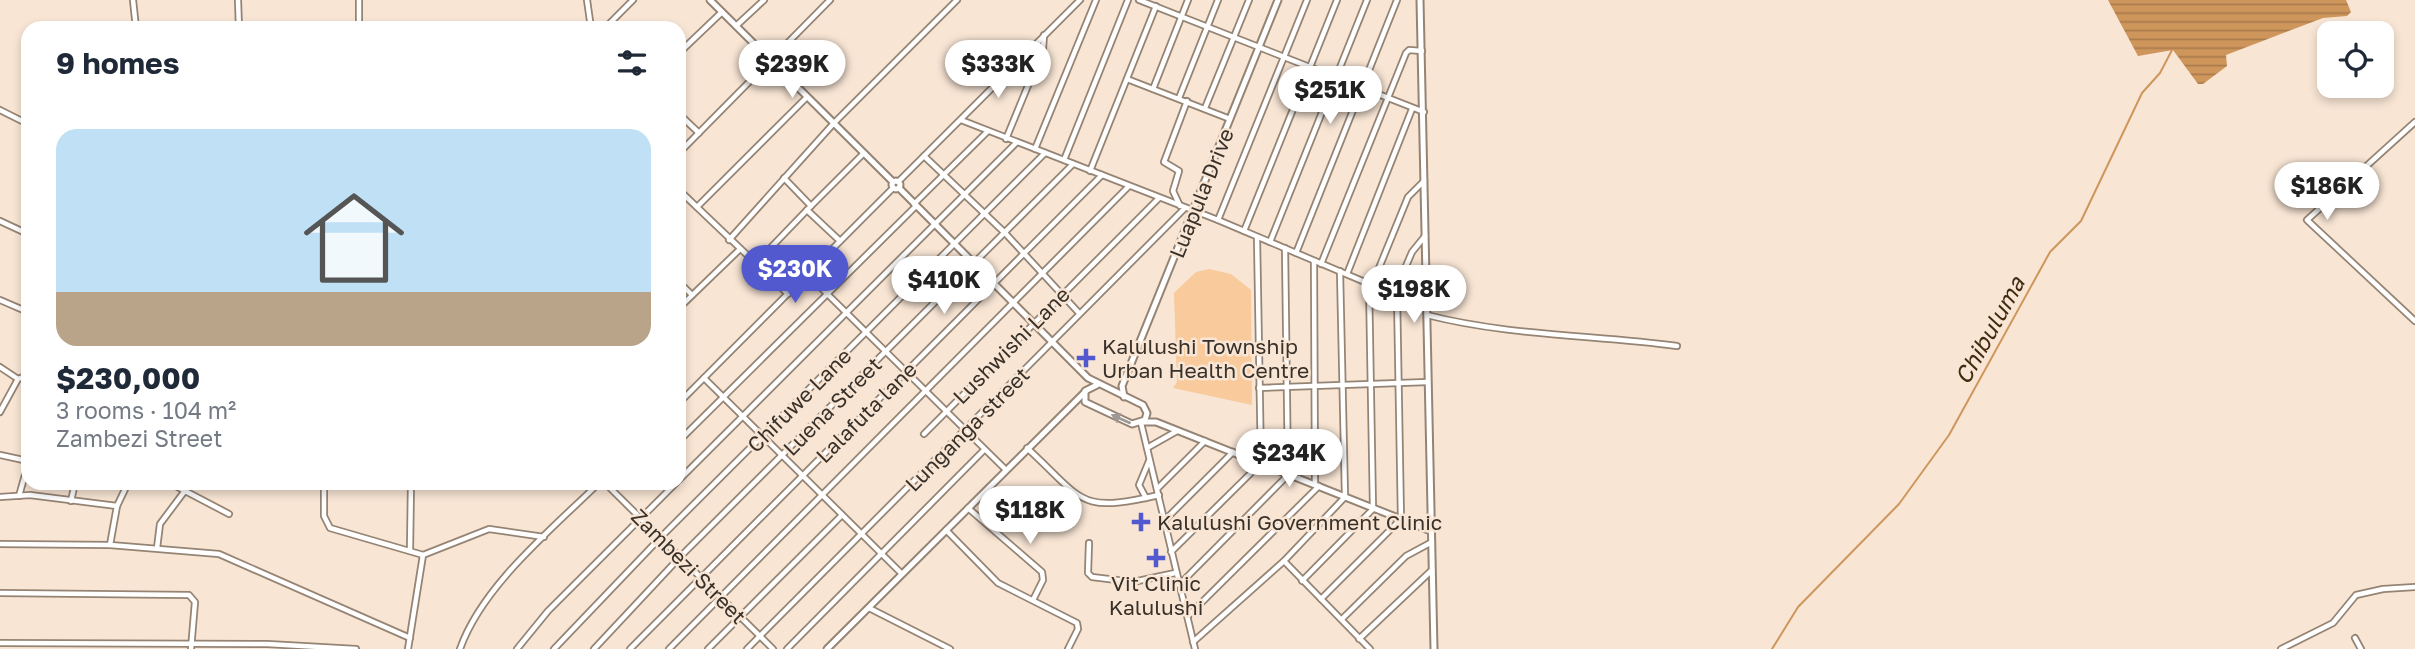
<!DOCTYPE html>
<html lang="en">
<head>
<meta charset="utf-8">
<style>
	body { margin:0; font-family:"Golos Text",sans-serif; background:#f2f2f3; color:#1f2937; height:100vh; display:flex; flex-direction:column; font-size:26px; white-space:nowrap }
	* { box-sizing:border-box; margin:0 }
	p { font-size:23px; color:#747a83 }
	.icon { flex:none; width:38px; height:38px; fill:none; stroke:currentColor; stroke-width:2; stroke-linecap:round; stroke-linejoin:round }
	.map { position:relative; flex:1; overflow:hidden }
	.details { position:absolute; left:21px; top:21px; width:665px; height:469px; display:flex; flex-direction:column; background:#fff; border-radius:21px; box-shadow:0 4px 10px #0003 }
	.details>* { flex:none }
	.buttons { position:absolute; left:2317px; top:21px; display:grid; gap:14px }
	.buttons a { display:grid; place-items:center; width:77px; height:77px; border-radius:14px; background:#fff; box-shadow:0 4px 10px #0003; font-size:35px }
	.price { position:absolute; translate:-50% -60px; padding:0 16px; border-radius:24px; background:#fff; color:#222; font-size:23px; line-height:46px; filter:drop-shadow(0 2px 4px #0008) }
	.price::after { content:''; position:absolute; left:50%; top:42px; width:21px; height:16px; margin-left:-10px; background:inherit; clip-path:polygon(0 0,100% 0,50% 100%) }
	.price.current { background:#5259cf; color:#fff }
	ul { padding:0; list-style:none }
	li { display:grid; align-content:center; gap:14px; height:371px; padding:0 35px }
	li span { display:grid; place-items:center; height:217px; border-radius:21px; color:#555 }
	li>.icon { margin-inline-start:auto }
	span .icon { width:126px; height:126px; fill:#fffc; stroke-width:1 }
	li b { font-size:30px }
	h2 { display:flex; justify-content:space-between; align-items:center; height:84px; padding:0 35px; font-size:30px }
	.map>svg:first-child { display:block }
	.green { fill:#f9ca9c }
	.water { fill:url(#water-rules) }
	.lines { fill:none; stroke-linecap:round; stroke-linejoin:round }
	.stream { stroke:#cf965c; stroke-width:2 }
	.minor-casing { stroke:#958474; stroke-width:8 }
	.tertiary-casing { stroke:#958474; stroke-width:9 }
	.minor { stroke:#fff; stroke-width:4.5 }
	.tertiary { stroke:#fff; stroke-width:5 }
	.oneway { fill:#9c9894 }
	.poi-dot { fill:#5259cf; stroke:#f8e5d4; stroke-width:2.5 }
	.labels { text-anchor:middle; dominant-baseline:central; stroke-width:5; stroke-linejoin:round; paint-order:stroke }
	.street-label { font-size:21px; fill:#38312a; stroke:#f8e5d4 }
	.poi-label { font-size:21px; fill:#38312a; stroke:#f8e5d4; text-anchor:start }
	.water-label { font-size:23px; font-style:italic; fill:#412a10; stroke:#f8e5d4 }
</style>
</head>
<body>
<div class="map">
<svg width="2415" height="649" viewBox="0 0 2415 649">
	<defs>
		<pattern id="water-rules" width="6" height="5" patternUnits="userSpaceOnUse" patternTransform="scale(1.75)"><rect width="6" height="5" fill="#cf965c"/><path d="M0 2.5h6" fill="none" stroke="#a97b4c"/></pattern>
	</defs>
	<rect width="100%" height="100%" fill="#f8e5d4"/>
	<!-- green -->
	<polygon class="green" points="1209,269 1231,274 1251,290 1252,405 1173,388 1177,382 1174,293 1196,272"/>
	<!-- water -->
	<polygon class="water" points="2108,0 2346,0 2351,12 2347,16 2323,18 2226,55 2227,66 2203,84 2198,84 2173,50 2138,56"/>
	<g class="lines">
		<!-- stream -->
		<polyline class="stream" points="1772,649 1798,607 1899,504 1949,435 2050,252 2081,221 2142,93 2160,73 2172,50"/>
		<!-- minor casing -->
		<g class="minor-casing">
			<g id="minor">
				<polyline points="133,0 136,28"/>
				<polyline points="238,0 239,28"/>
				<polyline points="359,0 359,28"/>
				<polyline points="587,0 591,28"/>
				<polyline points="1139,0 1424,112"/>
				<polyline points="736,26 764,0"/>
				<polyline points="605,28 633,0"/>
				<polyline points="679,53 722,12"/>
				<polyline points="1127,79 1230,119"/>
				<polyline points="1153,89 1188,0"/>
				<polyline points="1179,98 1218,0"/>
				<polyline points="1205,108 1249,0"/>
				<polyline points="0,110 28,124"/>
				<polyline points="679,114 699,133"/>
				<polyline points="961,120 1218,220 1372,285 1427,304"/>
				<polyline points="2415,122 2307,220 2415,321"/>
				<polyline points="1006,139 1043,49 1044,35"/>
				<polyline points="1035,149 1096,0"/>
				<polyline points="679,153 830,0"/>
				<polyline points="924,156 1005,233 1079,313"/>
				<polyline points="1064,160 1128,0"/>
				<polyline points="1090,171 1156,6"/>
				<polyline points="784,178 811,206"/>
				<polyline points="898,182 1080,0"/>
				<polyline points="679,190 788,294"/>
				<polyline points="914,204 988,131"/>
				<polyline points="1180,206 1173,191 1179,171 1164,162 1187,101"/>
				<polyline points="697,207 807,97"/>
				<polyline points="1218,220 1307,0"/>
				<polyline points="0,221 28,234"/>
				<polyline points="1244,231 1337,0"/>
				<polyline points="729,240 834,123 957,0"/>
				<polyline points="840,241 807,210 864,153"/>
				<polyline points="1270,242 1367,0"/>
				<polyline points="1296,253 1397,0"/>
				<polyline points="1314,261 1315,485"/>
				<polyline points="755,264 807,210"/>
				<polyline points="1321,264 1406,53 1409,50 1422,51"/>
				<polyline points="807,274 1005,469"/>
				<polyline points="1347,274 1412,109"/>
				<polyline points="679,282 692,295"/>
				<polyline points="1372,285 1408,197 1424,181"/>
				<polyline points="1394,294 1412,252 1425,236"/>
				<polyline points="0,300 28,312"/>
				<polyline points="679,308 739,250"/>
				<path d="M1427,315C1509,336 1594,335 1677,346"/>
				<polyline points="0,367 18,379"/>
				<polyline points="704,378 902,574"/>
				<polyline points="1259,388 1428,382"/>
				<polyline points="679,403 893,188"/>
				<polyline points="0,412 18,379 28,375"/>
				<polyline points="1141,423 1195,649"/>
				<polyline points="924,434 1159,198"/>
				<polyline points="679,441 916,206"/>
				<path d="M1027,448C1084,500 1077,514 1159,495"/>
				<polyline points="1147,448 1177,431"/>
				<polyline points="0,455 28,461"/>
				<polyline points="679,480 1016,143"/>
				<polyline points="170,483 229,514"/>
				<polyline points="324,483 324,516 330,528 423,555"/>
				<polyline points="605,483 773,649"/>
				<polyline points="1158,488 1205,441"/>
				<polyline points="19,496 28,464"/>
				<polyline points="0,497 30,495 117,506 110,545"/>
				<polyline points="1146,498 1139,485 1149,461"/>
				<polyline points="71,501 75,483"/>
				<polyline points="117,506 128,483"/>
				<polyline points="968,508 1042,572 1043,580 1033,600"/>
				<polyline points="1165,520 1233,452"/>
				<polyline points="946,530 998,583 1077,623 1078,629 1068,649"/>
				<polyline points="1089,543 1088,573 1092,577 1133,582 1175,573"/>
				<polyline points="0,544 110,545 219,554 410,638"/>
				<polyline points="157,548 160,524 184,492"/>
				<polyline points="410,551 411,483"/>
				<polyline points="1171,552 1261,463 1257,237"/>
				<polyline points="1284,561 1370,649"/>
				<polyline points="1302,581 1373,509 1369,284"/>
				<polyline points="1179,585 1288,475 1285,248"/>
				<polyline points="0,593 189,595 195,602 191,649"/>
				<polyline points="1321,599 1401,519 1397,295"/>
				<polyline points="869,608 950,649"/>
				<polyline points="1188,616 1319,486"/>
				<polyline points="1342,619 1406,556 1432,542"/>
				<polyline points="2355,638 2361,649"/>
				<polyline points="1359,639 1432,570"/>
				<polyline points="1193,642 1284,561 1345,497 1340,271"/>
				<polyline points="0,643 267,644 356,649"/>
				<polyline points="408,649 423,555 489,529 544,537"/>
				<path d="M460,649C482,586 552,529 599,483"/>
				<polyline points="517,649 548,611 676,483"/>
				<polyline points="554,649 661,537 1045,153"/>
				<polyline points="594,649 680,557 1073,164"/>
				<polyline points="630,649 1102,175"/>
				<polyline points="669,649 1128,187"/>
				<polyline points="708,649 842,515"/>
				<polyline points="747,649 1185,208"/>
				<polyline points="787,649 984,450"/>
				<polyline points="2281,649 2333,623 2356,595 2383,589 2415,587"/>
			</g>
		</g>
		<!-- tertiary casing -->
		<g class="tertiary-casing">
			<g id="tertiary">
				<polyline points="710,0 893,182"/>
				<polyline points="1420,0 1434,649"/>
				<circle cx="896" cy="185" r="4"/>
				<polyline points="899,188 1088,378 1143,405 1147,413 1145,420 1132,424 1085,402 1085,391 1097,385"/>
				<polyline points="1124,397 1122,386 1278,0"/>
				<polyline points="1144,422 1156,422 1431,531"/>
				<polyline points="827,649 1085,392"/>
			</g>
		</g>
		<!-- minor -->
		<use href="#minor" class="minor"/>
		<!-- tertiary -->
		<use href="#tertiary" class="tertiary"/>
	</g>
	<!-- one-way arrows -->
	<defs><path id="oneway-solid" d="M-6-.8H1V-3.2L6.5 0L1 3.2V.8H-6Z" transform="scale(1.75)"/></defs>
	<use class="oneway" href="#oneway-solid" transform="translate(1121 419) rotate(-156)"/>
	<!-- markers -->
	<g class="poi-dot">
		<path d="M1082.5 347.5h7v7h7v7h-7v7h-7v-7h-7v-7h7z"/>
		<path d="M1137.5 511.5h7v7h7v7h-7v7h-7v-7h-7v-7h7z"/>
		<path d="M1152.5 547.5h7v7h7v7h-7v7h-7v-7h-7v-7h7z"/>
	</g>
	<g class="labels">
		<!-- street labels -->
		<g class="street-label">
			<text transform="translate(1201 193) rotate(-68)">Luapula Drive</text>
			<text transform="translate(1011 345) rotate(-45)">Lushwishi Lane</text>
			<text transform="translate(799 400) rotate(-45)">Chifuwe Lane</text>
			<text transform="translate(832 406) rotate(-45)">Luena Street</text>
			<text transform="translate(866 412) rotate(-45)">Lalafuta lane</text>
			<text transform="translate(967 429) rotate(-45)">Lunganga street</text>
			<text transform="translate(689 566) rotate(45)">Zambezi Street</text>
		</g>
		<!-- poi labels -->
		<g class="poi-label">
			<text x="1102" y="346">Kalulushi Township<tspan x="1102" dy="24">Urban Health Centre</tspan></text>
			<text x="1157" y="522">Kalulushi Government Clinic</text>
			<text x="1156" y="583" text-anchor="middle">Vit Clinic<tspan x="1156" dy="24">Kalulushi</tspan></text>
		</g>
		<!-- water labels -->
		<g class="water-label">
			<text transform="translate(1989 330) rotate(-61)">Chibuluma</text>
		</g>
	</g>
</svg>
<div class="buttons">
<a><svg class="icon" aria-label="locate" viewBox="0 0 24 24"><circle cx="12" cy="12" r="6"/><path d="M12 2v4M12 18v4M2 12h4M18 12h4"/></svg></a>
</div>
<b class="price" style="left:792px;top:100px">$239K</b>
<b class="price" style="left:998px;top:100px">$333K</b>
<b class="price" style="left:1330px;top:126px">$251K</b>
<b class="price" style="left:2327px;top:222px">$186K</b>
<b class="price current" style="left:795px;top:305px">$230K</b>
<b class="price" style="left:944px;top:316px">$410K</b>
<b class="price" style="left:1414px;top:325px">$198K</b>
<b class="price" style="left:1289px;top:489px">$234K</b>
<b class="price" style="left:1030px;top:546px">$118K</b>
<section class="details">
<h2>9 homes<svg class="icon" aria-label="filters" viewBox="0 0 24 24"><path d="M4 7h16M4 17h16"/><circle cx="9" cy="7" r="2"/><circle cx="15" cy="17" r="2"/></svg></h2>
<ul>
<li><span style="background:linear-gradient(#bfe0f5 75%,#b9a48a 0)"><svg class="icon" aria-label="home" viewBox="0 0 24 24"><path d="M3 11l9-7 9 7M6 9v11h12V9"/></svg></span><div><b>$230,000</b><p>3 rooms · 104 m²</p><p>Zambezi Street</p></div></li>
</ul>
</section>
</div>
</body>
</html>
